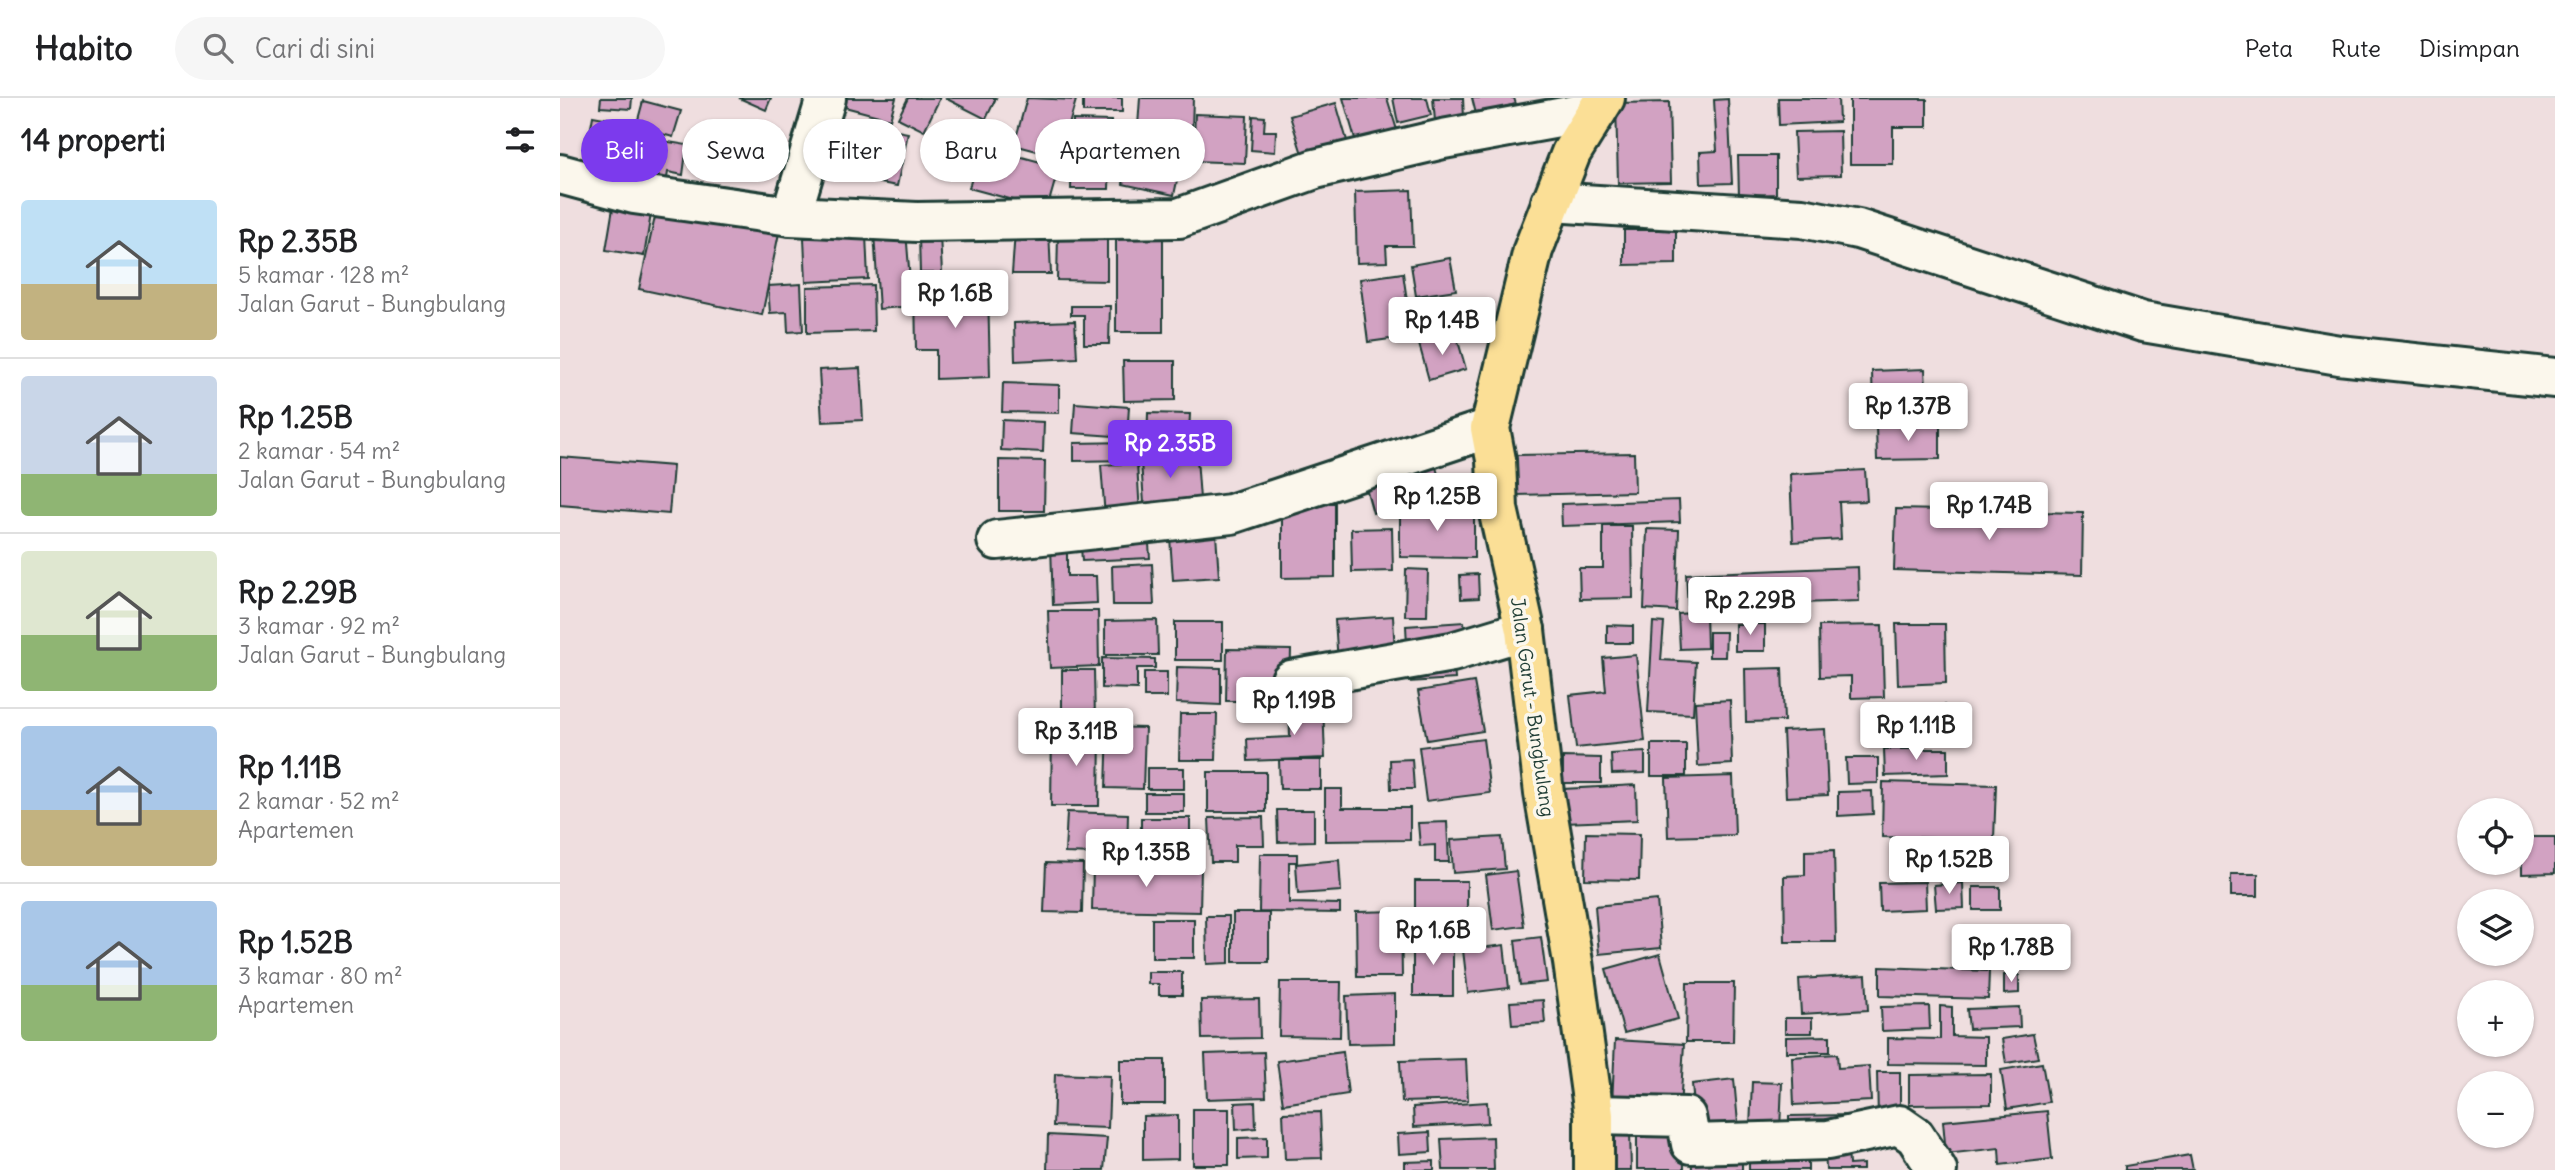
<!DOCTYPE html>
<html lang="id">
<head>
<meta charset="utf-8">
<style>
	body { margin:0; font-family:Delius,sans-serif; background:#f6f6f6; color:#202124; height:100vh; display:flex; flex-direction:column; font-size:26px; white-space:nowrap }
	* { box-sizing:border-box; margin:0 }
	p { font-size:23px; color:#757577 }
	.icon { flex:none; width:38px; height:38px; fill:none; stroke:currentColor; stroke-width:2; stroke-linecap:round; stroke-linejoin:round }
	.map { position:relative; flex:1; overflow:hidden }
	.details { display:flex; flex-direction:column; background:#fff; width:560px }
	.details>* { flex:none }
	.top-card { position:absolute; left:21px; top:21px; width:665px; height:63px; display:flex; gap:14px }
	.fabs { position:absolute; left:1897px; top:700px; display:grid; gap:14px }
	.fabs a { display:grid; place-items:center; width:77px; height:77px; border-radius:50%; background:#fff; box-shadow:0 2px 5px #0004; font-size:35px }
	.price { position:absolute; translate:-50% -60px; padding:0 16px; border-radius:7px; background:#fff; color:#222; font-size:23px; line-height:46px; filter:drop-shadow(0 2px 4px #0008) }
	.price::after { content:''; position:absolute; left:50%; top:42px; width:21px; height:16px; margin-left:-10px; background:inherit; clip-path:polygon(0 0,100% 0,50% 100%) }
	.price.current { background:#7c3aed; color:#fff }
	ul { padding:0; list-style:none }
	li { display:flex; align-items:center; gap:21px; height:175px; padding:0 21px }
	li+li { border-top:2px solid #e0e0e0 }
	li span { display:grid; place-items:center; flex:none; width:196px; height:140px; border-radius:7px; color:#555 }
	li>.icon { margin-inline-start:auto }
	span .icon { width:84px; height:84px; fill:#fffc; stroke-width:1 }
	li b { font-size:30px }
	h2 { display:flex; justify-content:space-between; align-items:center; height:84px; padding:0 21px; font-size:30px }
	.tag { padding:0 24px; border-radius:32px; background:#fff; box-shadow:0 2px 5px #0004; font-size:24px; line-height:63px }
	.tag.current { background:#7c3aed; color:#fff }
	header { display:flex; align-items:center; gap:42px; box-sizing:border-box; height:98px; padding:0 35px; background:#fff; border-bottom:2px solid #e0e0e0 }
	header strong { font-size:33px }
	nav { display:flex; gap:38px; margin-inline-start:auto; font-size:24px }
	.search { width:490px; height:63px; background:#f6f6f6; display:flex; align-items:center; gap:18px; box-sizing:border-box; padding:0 24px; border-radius:38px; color:#757577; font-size:26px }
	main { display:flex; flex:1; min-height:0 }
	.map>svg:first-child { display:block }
	.building { fill:#d2a2c2; stroke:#1f3d34; stroke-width:2 }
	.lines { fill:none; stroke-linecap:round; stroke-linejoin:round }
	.minor-casing { stroke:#1f3d34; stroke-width:44 }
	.primary-casing { stroke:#1f3d34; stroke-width:44 }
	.minor { stroke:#fbf7ec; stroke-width:38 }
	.primary { stroke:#fbdf96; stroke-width:38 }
	.labels { text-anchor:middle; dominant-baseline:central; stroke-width:7; stroke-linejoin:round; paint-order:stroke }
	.street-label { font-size:19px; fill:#1f3d34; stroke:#fbf7ec }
</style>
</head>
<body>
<header>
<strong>Habito</strong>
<div class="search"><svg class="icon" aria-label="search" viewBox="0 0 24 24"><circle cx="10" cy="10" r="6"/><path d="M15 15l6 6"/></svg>Cari di sini</div>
<nav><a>Peta</a><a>Rute</a><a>Disimpan</a></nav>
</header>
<main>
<section class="details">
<h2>14 properti<svg class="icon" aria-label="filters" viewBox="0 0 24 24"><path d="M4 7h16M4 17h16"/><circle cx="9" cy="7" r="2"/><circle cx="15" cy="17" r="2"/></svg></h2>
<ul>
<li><span style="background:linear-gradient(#bfe0f5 60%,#c2b280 0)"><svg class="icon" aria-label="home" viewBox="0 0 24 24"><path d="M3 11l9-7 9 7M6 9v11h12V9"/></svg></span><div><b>Rp 2.35B</b><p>5 kamar · 128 m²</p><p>Jalan Garut - Bungbulang</p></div></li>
<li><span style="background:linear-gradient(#c9d6e8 70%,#8fb573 0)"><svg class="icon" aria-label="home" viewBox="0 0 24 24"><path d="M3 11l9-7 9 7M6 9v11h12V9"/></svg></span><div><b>Rp 1.25B</b><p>2 kamar · 54 m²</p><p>Jalan Garut - Bungbulang</p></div></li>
<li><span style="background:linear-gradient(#dfe7d0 60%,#8fb573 0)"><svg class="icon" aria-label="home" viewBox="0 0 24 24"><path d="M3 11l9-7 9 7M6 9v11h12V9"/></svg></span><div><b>Rp 2.29B</b><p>3 kamar · 92 m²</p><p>Jalan Garut - Bungbulang</p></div></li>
<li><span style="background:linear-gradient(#a9c7e8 60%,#c2b280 0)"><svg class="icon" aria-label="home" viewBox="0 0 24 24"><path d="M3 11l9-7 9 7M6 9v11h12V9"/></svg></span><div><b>Rp 1.11B</b><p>2 kamar · 52 m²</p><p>Apartemen</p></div></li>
<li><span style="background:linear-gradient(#a9c7e8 60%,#8fb573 0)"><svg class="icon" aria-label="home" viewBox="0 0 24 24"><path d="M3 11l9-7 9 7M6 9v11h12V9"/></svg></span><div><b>Rp 1.52B</b><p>3 kamar · 80 m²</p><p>Apartemen</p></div></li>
</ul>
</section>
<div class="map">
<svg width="1995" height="1072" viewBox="0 0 1995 1072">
	<rect width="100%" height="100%" fill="#efdedf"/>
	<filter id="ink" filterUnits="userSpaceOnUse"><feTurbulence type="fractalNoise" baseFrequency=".0143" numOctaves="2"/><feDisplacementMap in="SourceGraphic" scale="14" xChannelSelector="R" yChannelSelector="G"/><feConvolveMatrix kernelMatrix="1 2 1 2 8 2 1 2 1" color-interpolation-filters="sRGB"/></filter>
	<g filter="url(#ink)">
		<!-- building -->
		<g class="building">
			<polygon points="41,0 72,0 71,11 40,9"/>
			<polygon points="179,0 211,0 206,12"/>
			<polygon points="283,0 336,0 330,21 281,8"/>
			<polygon points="348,0 380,0 364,33 338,20"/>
			<polygon points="385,0 436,0 426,21"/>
			<polygon points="467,0 516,2 500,59 454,47"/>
			<rect x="523" y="0" width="39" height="14"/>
			<polygon points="580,0 633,0 632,31 578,28"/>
			<polygon points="783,0 827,0 837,32 796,44"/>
			<polygon points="833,0 867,0 871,17 838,25"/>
			<polygon points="873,0 903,0 904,20 875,23"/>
			<polygon points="912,0 954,0 956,6 916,16"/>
			<polygon points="1218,0 1278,0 1279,24 1219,27"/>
			<polygon points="1168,1 1172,85 1141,86 1140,54 1157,53 1154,2"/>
			<polygon points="1290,1 1367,1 1367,29 1333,29 1333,66 1290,66"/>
			<polygon points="83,3 121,13 113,39 76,29"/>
			<polygon points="1109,4 1111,84 1058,85 1056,5"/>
			<polygon points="776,5 788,46 743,59 730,18"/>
			<polygon points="635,16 687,18 685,65 633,63"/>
			<polygon points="33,18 66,24 56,80 23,74"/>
			<polygon points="693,18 705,19 704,33 716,33 715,54 691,52"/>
			<polygon points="269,20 348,35 337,88 258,73"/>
			<polygon points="513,22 551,23 549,91 511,91"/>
			<polygon points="574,31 626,41 614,97 563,86"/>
			<polygon points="1280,33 1281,77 1236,78 1234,34"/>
			<polygon points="73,38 127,47 123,77 108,74 106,86 66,79"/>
			<polygon points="421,48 499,69 487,111 409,90"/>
			<polygon points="1178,58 1216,58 1216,96 1179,98"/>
			<polygon points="851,92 853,148 826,148 827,164 797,165 795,94"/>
			<polygon points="54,104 92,110 84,158 46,152"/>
			<polygon points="97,110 219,135 202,217 79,191"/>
			<polygon points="489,132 491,176 452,176 455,133"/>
			<polygon points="1064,132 1116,132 1116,166 1064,167"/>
			<polygon points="346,133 352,208 319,211 314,135"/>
			<polygon points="306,137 308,181 246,184 244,140"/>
			<polygon points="380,137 382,175 360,175 359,138"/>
			<polygon points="498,137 547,137 547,183 497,182"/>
			<rect x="556" y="140" width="47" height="94"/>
			<polygon points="890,160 896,192 856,198 851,167"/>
			<polygon points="843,175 852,238 808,244 800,181"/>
			<polygon points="241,186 243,233 228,234 227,214 210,215 208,188"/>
			<polygon points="313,187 314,233 247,235 247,189"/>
			<polygon points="428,190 430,279 376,281 376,252 356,252 355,191"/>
			<polygon points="908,201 908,234 854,235 853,203"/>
			<polygon points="511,208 550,208 549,246 524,246 524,217 511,217"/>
			<polygon points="515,223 517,260 455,263 454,225"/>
			<polygon points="896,236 906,271 869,282 859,246"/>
			<polygon points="563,263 615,263 615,302 564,303"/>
			<polygon points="300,270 303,322 262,324 259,272"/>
			<polygon points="1365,271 1367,311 1313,313 1312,273"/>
			<polygon points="443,285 499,287 499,315 442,314"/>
			<polygon points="515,305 569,309 567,339 513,335"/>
			<polygon points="588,315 630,316 628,353 587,352"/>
			<polygon points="442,322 484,324 483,354 441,352"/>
			<polygon points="1316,328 1380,328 1380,361 1317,362"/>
			<polygon points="570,344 571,362 514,363 514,345"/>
			<polygon points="872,355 883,394 813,415 802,376"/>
			<polygon points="1074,355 1075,394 958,397 956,357"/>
			<polygon points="0,359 113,368 109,416 0,407"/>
			<polygon points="637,360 640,401 584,405 581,364"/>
			<polygon points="439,362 485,363 484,413 439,413"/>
			<polygon points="577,365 580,417 545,419 541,367"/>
			<polygon points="1305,372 1307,403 1279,404 1281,441 1233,444 1230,376"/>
			<polygon points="1119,402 1120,424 1002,428 1001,406"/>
			<polygon points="722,405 775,405 775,479 722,480"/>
			<polygon points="840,410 914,411 914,460 840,459"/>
			<polygon points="1336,411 1523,415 1522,477 1334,472"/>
			<polygon points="655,422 659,479 613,482 609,425"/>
			<polygon points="1043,428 1072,428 1073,500 1020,501 1019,470 1043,470"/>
			<polygon points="832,430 833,473 792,474 791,431"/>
			<polygon points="588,431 590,460 522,463 520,434"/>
			<polygon points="1087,431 1119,432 1116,513 1084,511"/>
			<polygon points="491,448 507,448 507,478 536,478 537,505 493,507"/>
			<polygon points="592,466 594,507 553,507 552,468"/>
			<polygon points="1298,469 1299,503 1128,509 1126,476"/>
			<polygon points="846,471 868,472 867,518 845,518"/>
			<polygon points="918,476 919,500 901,501 900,477"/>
			<polygon points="488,513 538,513 539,568 490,570"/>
			<polygon points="1146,514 1147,550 1120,551 1118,516"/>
			<polygon points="833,518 836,576 779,579 775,522"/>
			<polygon points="597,522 598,557 545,557 545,523"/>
			<rect x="615" y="524" width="48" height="38"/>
			<polygon points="904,524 907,568 894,568 895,581 849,584 846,528"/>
			<polygon points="1093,524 1104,525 1101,562 1136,564 1133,616 1088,614"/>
			<rect x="1175" y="526" width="30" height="27"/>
			<polygon points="1336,526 1385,526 1386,585 1338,587"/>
			<polygon points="1047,527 1073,528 1073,545 1047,545"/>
			<polygon points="1322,527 1324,599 1291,600 1291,578 1260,579 1259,528"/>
			<polygon points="1149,534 1166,534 1165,559 1149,559"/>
			<polygon points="667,551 731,552 730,585 705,584 704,603 666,603"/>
			<polygon points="1076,557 1085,643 1016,650 1010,597 1046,593 1043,560"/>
			<polygon points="542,560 595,561 595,570 577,570 577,591 542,590"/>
			<polygon points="617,569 661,570 661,607 616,605"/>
			<polygon points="1222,570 1224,623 1186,624 1185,571"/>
			<polygon points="502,572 534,572 535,622 502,622"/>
			<rect x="584" y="574" width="23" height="25"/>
			<polygon points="914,584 923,633 867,642 858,593"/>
			<polygon points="1170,602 1172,666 1138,668 1135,604"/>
			<polygon points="763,605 765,660 688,663 687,641 730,639 729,606"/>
			<polygon points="1384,607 1386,642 1331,644 1330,610"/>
			<polygon points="620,616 657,616 656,662 619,662"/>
			<polygon points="548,629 585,630 583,691 546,690"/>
			<polygon points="1265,631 1268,697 1226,699 1223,633"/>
			<polygon points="492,633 540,633 539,708 491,708"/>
			<polygon points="923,641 930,695 866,703 859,649"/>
			<rect x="1091" y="646" width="35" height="32"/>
			<polygon points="1324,651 1388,651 1388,676 1325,678"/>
			<polygon points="1085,654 1085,675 1052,676 1051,656"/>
			<polygon points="1003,659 1041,660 1041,685 1003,685"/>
			<polygon points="1286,660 1318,660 1318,685 1287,686"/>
			<polygon points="852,661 854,691 831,691 830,662"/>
			<polygon points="719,662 761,662 761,691 720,691"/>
			<rect x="587" y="670" width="37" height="21"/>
			<rect x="648" y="674" width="58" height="40"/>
			<polygon points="1173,678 1175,737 1108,739 1106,680"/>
			<polygon points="1323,684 1436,687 1434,741 1322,739"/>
			<polygon points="1076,687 1077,722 1004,725 1003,691"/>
			<polygon points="765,691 782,691 782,710 850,710 850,742 765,743"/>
			<polygon points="1312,693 1313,716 1278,718 1278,694"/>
			<rect x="585" y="695" width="39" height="19"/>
			<polygon points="717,712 754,712 754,743 718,744"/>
			<polygon points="507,714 568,716 567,757 505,755"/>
			<polygon points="703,719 704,747 675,747 675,764 651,764 649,720"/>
			<rect x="581" y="720" width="49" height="41"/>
			<polygon points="887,724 889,764 875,764 875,747 860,748 858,725"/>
			<polygon points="1026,735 1080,736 1079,782 1025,781"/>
			<polygon points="942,739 945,771 893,775 891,742"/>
			<polygon points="1962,739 1995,739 1995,775 1962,776"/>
			<polygon points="1274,752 1276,844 1225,844 1224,778 1245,777 1245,753"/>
			<polygon points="700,756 737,756 737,764 729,764 729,805 780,806 780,815 699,814"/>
			<polygon points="779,762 781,793 738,796 736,766"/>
			<polygon points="486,765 523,766 522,815 484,814"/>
			<polygon points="533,768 641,770 640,814 532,812"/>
			<polygon points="956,773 964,828 933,832 926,777"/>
			<rect x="1671" y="776" width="27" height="22"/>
			<rect x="855" y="783" width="52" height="51"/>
			<polygon points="1365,784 1366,811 1320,813 1319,785"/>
			<polygon points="1403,785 1404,810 1376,811 1374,787"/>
			<rect x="1413" y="789" width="27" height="23"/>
			<polygon points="1097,802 1101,850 1039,856 1035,808"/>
			<polygon points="841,813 842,879 797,879 796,814"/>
			<rect x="673" y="815" width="36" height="49"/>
			<polygon points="646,818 669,818 669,865 647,866"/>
			<rect x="592" y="821" width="42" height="39"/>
			<rect x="853" y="839" width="40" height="59"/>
			<polygon points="981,839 987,884 960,887 955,842"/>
			<polygon points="944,847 949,890 908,895 903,852"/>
			<polygon points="1100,856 1118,921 1064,935 1046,871"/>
			<polygon points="1320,869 1429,873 1428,901 1320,898"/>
			<polygon points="588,874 622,874 622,897 599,897 599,886 588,886"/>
			<polygon points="1306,877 1308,912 1241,916 1239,881"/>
			<polygon points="1444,877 1459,877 1459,895 1444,896"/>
			<polygon points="720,884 781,884 780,939 719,938"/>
			<polygon points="1127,885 1174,885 1173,944 1126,944"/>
			<polygon points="835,896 835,945 788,946 786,898"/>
			<polygon points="699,901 700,940 642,941 641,902"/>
			<polygon points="983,902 985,925 952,927 950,904"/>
			<polygon points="1369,908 1370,931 1322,933 1321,909"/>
			<polygon points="1380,908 1392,909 1392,938 1426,939 1426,967 1328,966 1328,940 1380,941"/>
			<polygon points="1459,909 1460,929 1409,931 1407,911"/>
			<rect x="1225" y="920" width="27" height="15"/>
			<polygon points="1473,936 1478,960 1446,965 1442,941"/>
			<polygon points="1270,938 1270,954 1226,954 1226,939"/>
			<polygon points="1055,942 1124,946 1120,1011 1052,1007"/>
			<polygon points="704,954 706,999 647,1001 645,956"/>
			<polygon points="783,954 788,996 723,1006 717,963"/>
			<polygon points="1277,956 1278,970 1309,968 1311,1003 1234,1007 1232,959"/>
			<polygon points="906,961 908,1002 842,1004 840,963"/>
			<rect x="560" y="962" width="45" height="44"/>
			<polygon points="1482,965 1489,1004 1447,1011 1441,972"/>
			<polygon points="1317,974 1340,974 1340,1021 1318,1021"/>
			<polygon points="495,976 550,978 548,1030 493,1028"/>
			<polygon points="1431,976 1431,1006 1349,1007 1349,977"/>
			<polygon points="1174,981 1179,1036 1137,1039 1132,986"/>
			<polygon points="1192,984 1222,985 1220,1032 1190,1030"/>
			<polygon points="695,1004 696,1030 676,1032 675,1005"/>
			<polygon points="927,1004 928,1025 854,1029 853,1009"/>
			<rect x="633" y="1011" width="36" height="56"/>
			<polygon points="1487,1013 1492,1061 1440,1067 1439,1050 1386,1056 1383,1023"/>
			<polygon points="760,1014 762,1060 725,1061 723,1015"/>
			<polygon points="618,1017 618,1061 583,1062 583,1018"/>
			<polygon points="1291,1017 1291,1029 1229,1030 1229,1018"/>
			<polygon points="1123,1027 1124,1071 1077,1071 1077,1028"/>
			<polygon points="1070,1033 1071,1072 1051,1072 1051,1034"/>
			<polygon points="870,1034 871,1054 839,1056 838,1036"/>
			<polygon points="488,1037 547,1040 544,1072 487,1072"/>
			<polygon points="707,1039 707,1060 678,1061 678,1040"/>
			<polygon points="933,1039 934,1072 883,1072 881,1041"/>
			<polygon points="1265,1048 1288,1048 1289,1067 1303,1066 1303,1072 1266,1072"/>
			<polygon points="1131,1052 1182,1052 1182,1072 1132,1072"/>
			<polygon points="1630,1057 1633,1072 1565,1072 1565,1068"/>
			<polygon points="1248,1061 1248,1072 1189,1072 1189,1063"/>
			<polygon points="874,1063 874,1072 845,1072 845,1064"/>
		</g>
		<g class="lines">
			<!-- minor casing -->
			<g class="minor-casing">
				<g id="minor">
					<polyline points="0,76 74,96 231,118 357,124 619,120 755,71 883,41 1037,13"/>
					<polyline points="991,104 1242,120 1298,131 1583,224 1779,257 1995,280"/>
					<polyline points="231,118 266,0"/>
					<polyline points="437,442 671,416 930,330"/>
					<polyline points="731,582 892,554 965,532"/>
					<polyline points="1034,1017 1126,1019 1131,1046 1268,1042 1339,1027 1355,1038 1377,1072"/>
				</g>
			</g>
			<!-- primary casing -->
			<g class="primary-casing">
				<polyline id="primary" points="1034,1072 1034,1017 1013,864 984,695 965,532 938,411 936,362 930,330 973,152 1011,55 1045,0"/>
			</g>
			<!-- minor -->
			<use href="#minor" class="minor"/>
			<!-- primary -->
			<use href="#primary" class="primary"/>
		</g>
	</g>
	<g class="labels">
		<!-- street labels -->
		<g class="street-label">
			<text transform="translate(973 609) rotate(82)">Jalan Garut - Bungbulang</text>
		</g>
	</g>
</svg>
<div class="fabs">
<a><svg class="icon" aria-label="locate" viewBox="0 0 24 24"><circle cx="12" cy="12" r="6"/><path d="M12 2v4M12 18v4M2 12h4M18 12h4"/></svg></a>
<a><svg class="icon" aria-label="layers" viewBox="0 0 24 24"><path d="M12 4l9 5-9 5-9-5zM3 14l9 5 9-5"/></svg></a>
<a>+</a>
<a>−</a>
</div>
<b class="price" style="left:395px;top:232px">Rp 1.6B</b>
<b class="price" style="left:882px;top:259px">Rp 1.4B</b>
<b class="price" style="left:1348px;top:345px">Rp 1.37B</b>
<b class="price current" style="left:610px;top:382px">Rp 2.35B</b>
<b class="price" style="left:877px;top:435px">Rp 1.25B</b>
<b class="price" style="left:1429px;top:444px">Rp 1.74B</b>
<b class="price" style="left:1190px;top:539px">Rp 2.29B</b>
<b class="price" style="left:734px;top:639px">Rp 1.19B</b>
<b class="price" style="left:1356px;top:664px">Rp 1.11B</b>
<b class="price" style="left:516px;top:670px">Rp 3.11B</b>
<b class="price" style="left:586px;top:791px">Rp 1.35B</b>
<b class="price" style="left:1389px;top:798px">Rp 1.52B</b>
<b class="price" style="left:873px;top:869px">Rp 1.6B</b>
<b class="price" style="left:1451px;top:886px">Rp 1.78B</b>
<div class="top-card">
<a class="tag current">Beli</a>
<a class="tag">Sewa</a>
<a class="tag">Filter</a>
<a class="tag">Baru</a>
<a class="tag">Apartemen</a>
</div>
</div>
</main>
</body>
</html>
